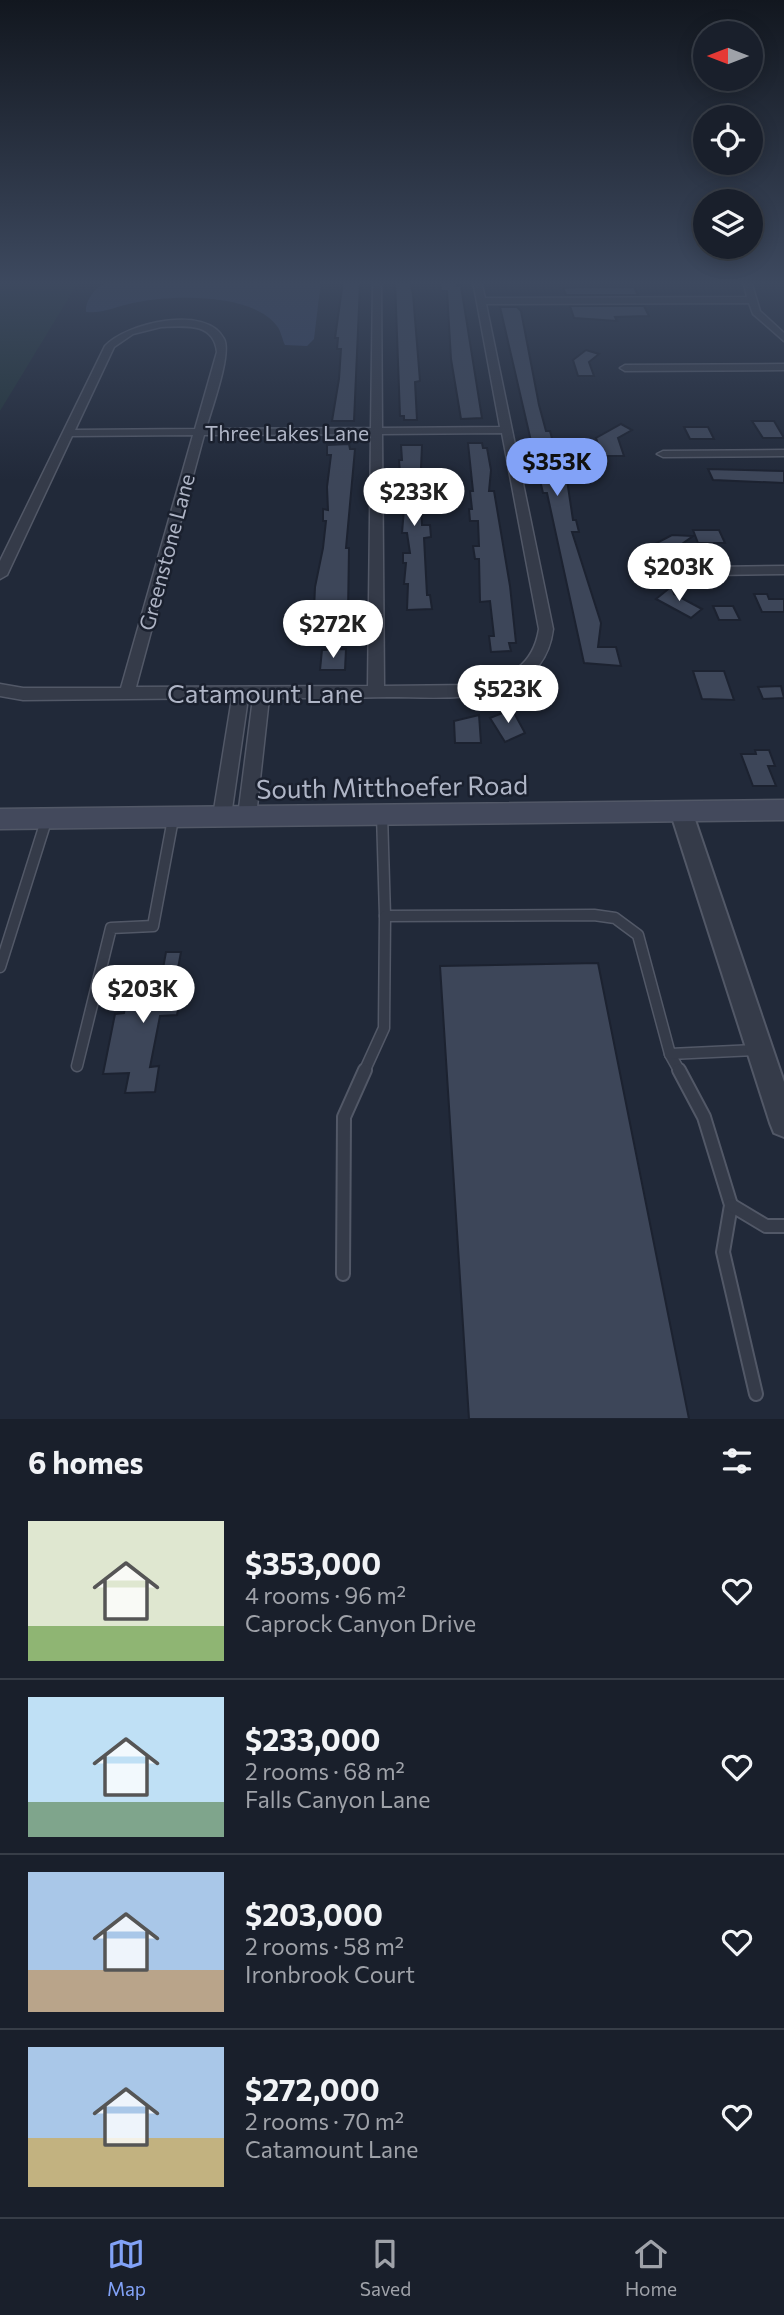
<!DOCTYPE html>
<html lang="en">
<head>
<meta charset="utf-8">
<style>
	body { margin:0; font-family:Commissioner,sans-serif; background:#222733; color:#f1f3f6; height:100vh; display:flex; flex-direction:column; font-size:26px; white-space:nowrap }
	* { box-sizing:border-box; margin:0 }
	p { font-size:23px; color:#9fa2a9 }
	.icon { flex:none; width:38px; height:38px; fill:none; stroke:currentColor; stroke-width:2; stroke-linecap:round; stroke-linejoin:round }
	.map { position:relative; height:1419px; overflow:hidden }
	.panel { display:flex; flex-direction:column; background:#191f2b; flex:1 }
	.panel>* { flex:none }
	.needle { width:46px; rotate:270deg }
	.controls { position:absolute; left:693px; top:21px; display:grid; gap:14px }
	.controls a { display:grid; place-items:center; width:70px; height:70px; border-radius:50%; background:#191f2b; box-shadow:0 4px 18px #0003,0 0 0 2px #373d47; font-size:35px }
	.price { position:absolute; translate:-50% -60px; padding:0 16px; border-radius:24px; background:#fff; color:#222; font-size:23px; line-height:46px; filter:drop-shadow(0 2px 4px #0008) }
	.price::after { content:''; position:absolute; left:50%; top:42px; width:21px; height:16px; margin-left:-10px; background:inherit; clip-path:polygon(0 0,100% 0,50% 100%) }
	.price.selected { background:#82a2f7; color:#111 }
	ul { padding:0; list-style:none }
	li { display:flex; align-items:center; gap:21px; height:175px; padding:0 28px }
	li+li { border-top:2px solid #373d47 }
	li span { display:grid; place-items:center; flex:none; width:196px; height:140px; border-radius:0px; color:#555 }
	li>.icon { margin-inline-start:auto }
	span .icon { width:84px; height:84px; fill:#fffc; stroke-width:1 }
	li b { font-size:30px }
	h2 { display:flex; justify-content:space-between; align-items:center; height:84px; padding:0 28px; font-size:30px }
	.dock { display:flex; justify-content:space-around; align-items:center; height:98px; border-top:2px solid #373d47; background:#191f2b; font-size:19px; color:#9fa2a9 }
	.dock a { display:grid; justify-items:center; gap:4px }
	.dock .selected { color:#82a2f7 }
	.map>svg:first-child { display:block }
	.green { fill:#23353a }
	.water { fill:#354260 }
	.building { fill:#3d4659; stroke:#1c2230; stroke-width:2 }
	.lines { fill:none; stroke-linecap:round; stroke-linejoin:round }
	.service-far1-casing { stroke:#525867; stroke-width:13 }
	.service-casing { stroke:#525867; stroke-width:16 }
	.minor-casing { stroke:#525867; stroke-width:3 }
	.tertiary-casing { stroke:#525867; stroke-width:4 }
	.secondary-casing { stroke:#525867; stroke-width:3 }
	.service-far1 { stroke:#353b49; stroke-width:10 }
	.service { stroke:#353b49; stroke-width:12 }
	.minor { fill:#353b49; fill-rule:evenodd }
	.tertiary { fill:#353b49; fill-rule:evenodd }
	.secondary { fill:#43495c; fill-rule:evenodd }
	.labels { text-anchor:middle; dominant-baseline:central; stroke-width:5; stroke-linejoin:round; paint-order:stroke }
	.far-street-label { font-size:21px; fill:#afb5c6; stroke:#1a202e }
	.street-label { font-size:26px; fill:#afb5c6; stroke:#1a202e }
</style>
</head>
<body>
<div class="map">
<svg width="784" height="1419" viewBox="0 0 784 1419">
	<rect width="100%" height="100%" fill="#212939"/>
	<!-- green -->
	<polygon class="green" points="0,281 79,281 0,411"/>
	<!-- water -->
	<path class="water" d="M109,281H321L314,339L307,346L285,345C282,339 281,331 277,326C252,292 169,295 133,303C118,306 102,314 86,312C85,299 97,286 109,281Z"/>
	<!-- building -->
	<g class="building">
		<polygon points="343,281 358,281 360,285 354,421 332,421 339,379 341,349 337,349 338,338 335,338"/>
		<polygon points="395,281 410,281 413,294 420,381 415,382 417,420 404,420 404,416 400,416"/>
		<polygon points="440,281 456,281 457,286 461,286 482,418 461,419 451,359 447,291 441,291"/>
		<polygon points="577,287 634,287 638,295 566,295 563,288"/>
		<polygon points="570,306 644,306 649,316 615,317 617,321 574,318"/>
		<polygon points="500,307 517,307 521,311 539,405 546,431 550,431 554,446 559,446 563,480 567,480 573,520 576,520 579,532 572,532 601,623 598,647 616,647 621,666 584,663 547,493 543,493"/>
		<polygon points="586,350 599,354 589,362 594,376 578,376 573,360"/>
		<polygon points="752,421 774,421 784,438 763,438"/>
		<polygon points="621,424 632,430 618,438 624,456 602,456 596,438"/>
		<polygon points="684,427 708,427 714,439 690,439"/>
		<polygon points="468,443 482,443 483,448 487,448 491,470 489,491 494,491 510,586 516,643 509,643 511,651 491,652 489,636 494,636 490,601 480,602 479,559 475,559 473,546 479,546 478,521 470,521 469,509 472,509 470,491 473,491"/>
		<polygon points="349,444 350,449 355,449 346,548 349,548 348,614 336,614 336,610 314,610 315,587 323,548 326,521 323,521 323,509 328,510 327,487 331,455 327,455 327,445"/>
		<polygon points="401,445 422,445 420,491 425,491 426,503 421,503 422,525 430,525 431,537 424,538 427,595 430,595 432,609 407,610 408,584 404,584 406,563 403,563 403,553 410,553 407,533 402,533 405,497 402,498 399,460 402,460"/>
		<polygon points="708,469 784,471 784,483 713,480"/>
		<polygon points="693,530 719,530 725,543 698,543"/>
		<polygon points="672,535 693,536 664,557 669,581 655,581 647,548"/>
		<polygon points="672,586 674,594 702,609 691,618 656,599"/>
		<polygon points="754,594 767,594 769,599 784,599 784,612 762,612"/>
		<polygon points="713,606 733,606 740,620 719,620"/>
		<polygon points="346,649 345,670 320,670 322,650"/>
		<polygon points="693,671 724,671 734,700 702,699"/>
		<polygon points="781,686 784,698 763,699 758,687"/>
		<polygon points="512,709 525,733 505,742 490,718"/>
		<polygon points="479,715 481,743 455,743 454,721"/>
		<polygon points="755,750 769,750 775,766 768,766 776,786 753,786 741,754 756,754"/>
		<polygon points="166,952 181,952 176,979 184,978 177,1015 160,1016 150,1067 159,1066 155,1092 125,1093 129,1073 103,1074 115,1014 124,1013 132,974 162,974"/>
		<polygon points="598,963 689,1419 469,1419 440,966"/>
	</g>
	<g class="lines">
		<!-- service-far1 casing -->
		<g class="service-far1-casing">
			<g id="service-far1">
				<polyline points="382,814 385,916"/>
				<polyline points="0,967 46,821"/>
				<polyline points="670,1054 680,1072"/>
				<polyline points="77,1066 111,928 153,926 173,819"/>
				<polyline points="364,1072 384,1028 385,916 594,915 615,918 638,935 670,1054 755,1050"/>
			</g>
		</g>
		<!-- service casing -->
		<g class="service-casing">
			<g id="service">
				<polyline points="679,1070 704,1117 731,1205 723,1252 756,1394"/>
				<polyline points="731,1205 766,1226 784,1226"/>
				<polyline points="343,1274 344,1117 365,1070"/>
			</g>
		</g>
		<!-- minor casing -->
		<g class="minor-casing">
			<g id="minor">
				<path d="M373,281H381L382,428L500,427L473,281H481L485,298L747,297L743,281H751L760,311L784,333V341L753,314L749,303L486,304L553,629C543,709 447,697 388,697C348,698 309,698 269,698L256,816L253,821L247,824L241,821L238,816L253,698H248L231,816L228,821L222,824L216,821L213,816L232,698L23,700L0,696V684L23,688H121L193,435L72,436L7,575L0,579V561L105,346C126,323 207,304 224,339C232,354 211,410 206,429L371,428ZM161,327C185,326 214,322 217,352L195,429L75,430L114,347L133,334ZM502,433L539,629C533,667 508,678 473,685L384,686L382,434ZM371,434L368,686L136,687L204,435Z"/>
				<polygon points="784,364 784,370 625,371 620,368 625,365"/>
				<polygon points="784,450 784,456 663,457 657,454 663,451"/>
				<polygon points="784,566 784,574 713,575 706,571 713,567"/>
			</g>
		</g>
		<!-- tertiary casing -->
		<g class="tertiary-casing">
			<polygon id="tertiary" points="681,802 689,805 692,811 784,1082 784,1137 774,1133 770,1123 670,811 673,805"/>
		</g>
		<!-- secondary casing -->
		<g class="secondary-casing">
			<polygon id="secondary" points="784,800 784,820 0,829 0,809"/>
		</g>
		<!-- service-far1 -->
		<use href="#service-far1" class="service-far1"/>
		<!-- service -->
		<use href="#service" class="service"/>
		<!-- minor -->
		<use href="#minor" class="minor"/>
		<!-- tertiary -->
		<use href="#tertiary" class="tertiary"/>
		<!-- secondary -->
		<use href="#secondary" class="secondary"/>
	</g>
	<!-- sky -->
	<linearGradient id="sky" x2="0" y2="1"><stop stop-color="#12171f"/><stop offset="0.59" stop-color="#3d495f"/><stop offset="1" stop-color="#3d495f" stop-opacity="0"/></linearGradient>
	<rect width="784" height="480" fill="url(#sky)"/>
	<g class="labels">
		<!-- far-street labels -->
		<g class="far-street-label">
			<text x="287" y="432">Three Lakes Lane</text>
			<text transform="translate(166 552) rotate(-75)">Greenstone Lane</text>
		</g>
		<!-- street labels -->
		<g class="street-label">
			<text x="265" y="692">Catamount Lane</text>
			<text transform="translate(392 786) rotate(-1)">South Mitthoefer Road</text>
		</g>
	</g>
</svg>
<div class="controls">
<a><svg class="needle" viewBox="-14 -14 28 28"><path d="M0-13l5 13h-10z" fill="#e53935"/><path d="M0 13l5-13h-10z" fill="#9fa2a9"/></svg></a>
<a><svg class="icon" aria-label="locate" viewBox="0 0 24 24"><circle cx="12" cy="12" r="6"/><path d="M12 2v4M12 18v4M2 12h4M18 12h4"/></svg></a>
<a><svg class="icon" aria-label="layers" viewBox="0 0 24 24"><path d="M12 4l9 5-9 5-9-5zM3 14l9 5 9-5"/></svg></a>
</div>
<b class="price selected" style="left:557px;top:498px">$353K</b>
<b class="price" style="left:414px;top:528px">$233K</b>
<b class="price" style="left:679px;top:603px">$203K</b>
<b class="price" style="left:333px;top:660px">$272K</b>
<b class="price" style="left:508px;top:725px">$523K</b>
<b class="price" style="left:143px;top:1025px">$203K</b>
</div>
<section class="panel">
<h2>6 homes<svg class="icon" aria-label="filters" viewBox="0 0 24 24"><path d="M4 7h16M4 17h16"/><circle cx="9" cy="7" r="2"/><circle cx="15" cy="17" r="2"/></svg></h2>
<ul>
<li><span style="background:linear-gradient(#dfe7d0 75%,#8fb573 0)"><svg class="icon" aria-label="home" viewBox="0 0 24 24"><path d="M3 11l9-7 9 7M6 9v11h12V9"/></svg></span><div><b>$353,000</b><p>4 rooms · 96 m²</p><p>Caprock Canyon Drive</p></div><svg class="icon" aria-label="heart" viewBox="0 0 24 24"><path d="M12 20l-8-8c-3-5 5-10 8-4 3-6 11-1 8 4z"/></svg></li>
<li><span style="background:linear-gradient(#bfe0f5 75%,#7fa58c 0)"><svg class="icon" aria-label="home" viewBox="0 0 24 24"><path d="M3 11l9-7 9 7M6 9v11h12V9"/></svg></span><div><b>$233,000</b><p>2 rooms · 68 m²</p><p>Falls Canyon Lane</p></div><svg class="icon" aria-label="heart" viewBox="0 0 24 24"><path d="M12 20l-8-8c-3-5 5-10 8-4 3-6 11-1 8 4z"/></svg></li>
<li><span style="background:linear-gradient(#a9c7e8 70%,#b9a48a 0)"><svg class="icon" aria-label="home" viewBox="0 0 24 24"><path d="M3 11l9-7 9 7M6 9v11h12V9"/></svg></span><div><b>$203,000</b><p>2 rooms · 58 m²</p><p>Ironbrook Court</p></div><svg class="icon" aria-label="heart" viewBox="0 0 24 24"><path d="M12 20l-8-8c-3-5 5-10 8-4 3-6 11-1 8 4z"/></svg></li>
<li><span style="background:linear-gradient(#a9c7e8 65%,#c2b280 0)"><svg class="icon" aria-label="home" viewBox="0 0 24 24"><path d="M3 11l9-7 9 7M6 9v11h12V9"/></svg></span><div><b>$272,000</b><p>2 rooms · 70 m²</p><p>Catamount Lane</p></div><svg class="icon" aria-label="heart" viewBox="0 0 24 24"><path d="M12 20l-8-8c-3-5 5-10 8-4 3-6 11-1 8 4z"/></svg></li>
</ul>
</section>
<nav class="dock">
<a class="selected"><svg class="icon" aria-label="map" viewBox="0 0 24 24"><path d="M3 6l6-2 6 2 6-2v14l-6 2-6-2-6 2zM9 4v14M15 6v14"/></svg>Map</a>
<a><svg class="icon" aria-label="saved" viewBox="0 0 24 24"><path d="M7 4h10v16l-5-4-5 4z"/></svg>Saved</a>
<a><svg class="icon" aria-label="home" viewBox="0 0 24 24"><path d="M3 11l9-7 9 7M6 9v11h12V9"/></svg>Home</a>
</nav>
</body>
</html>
